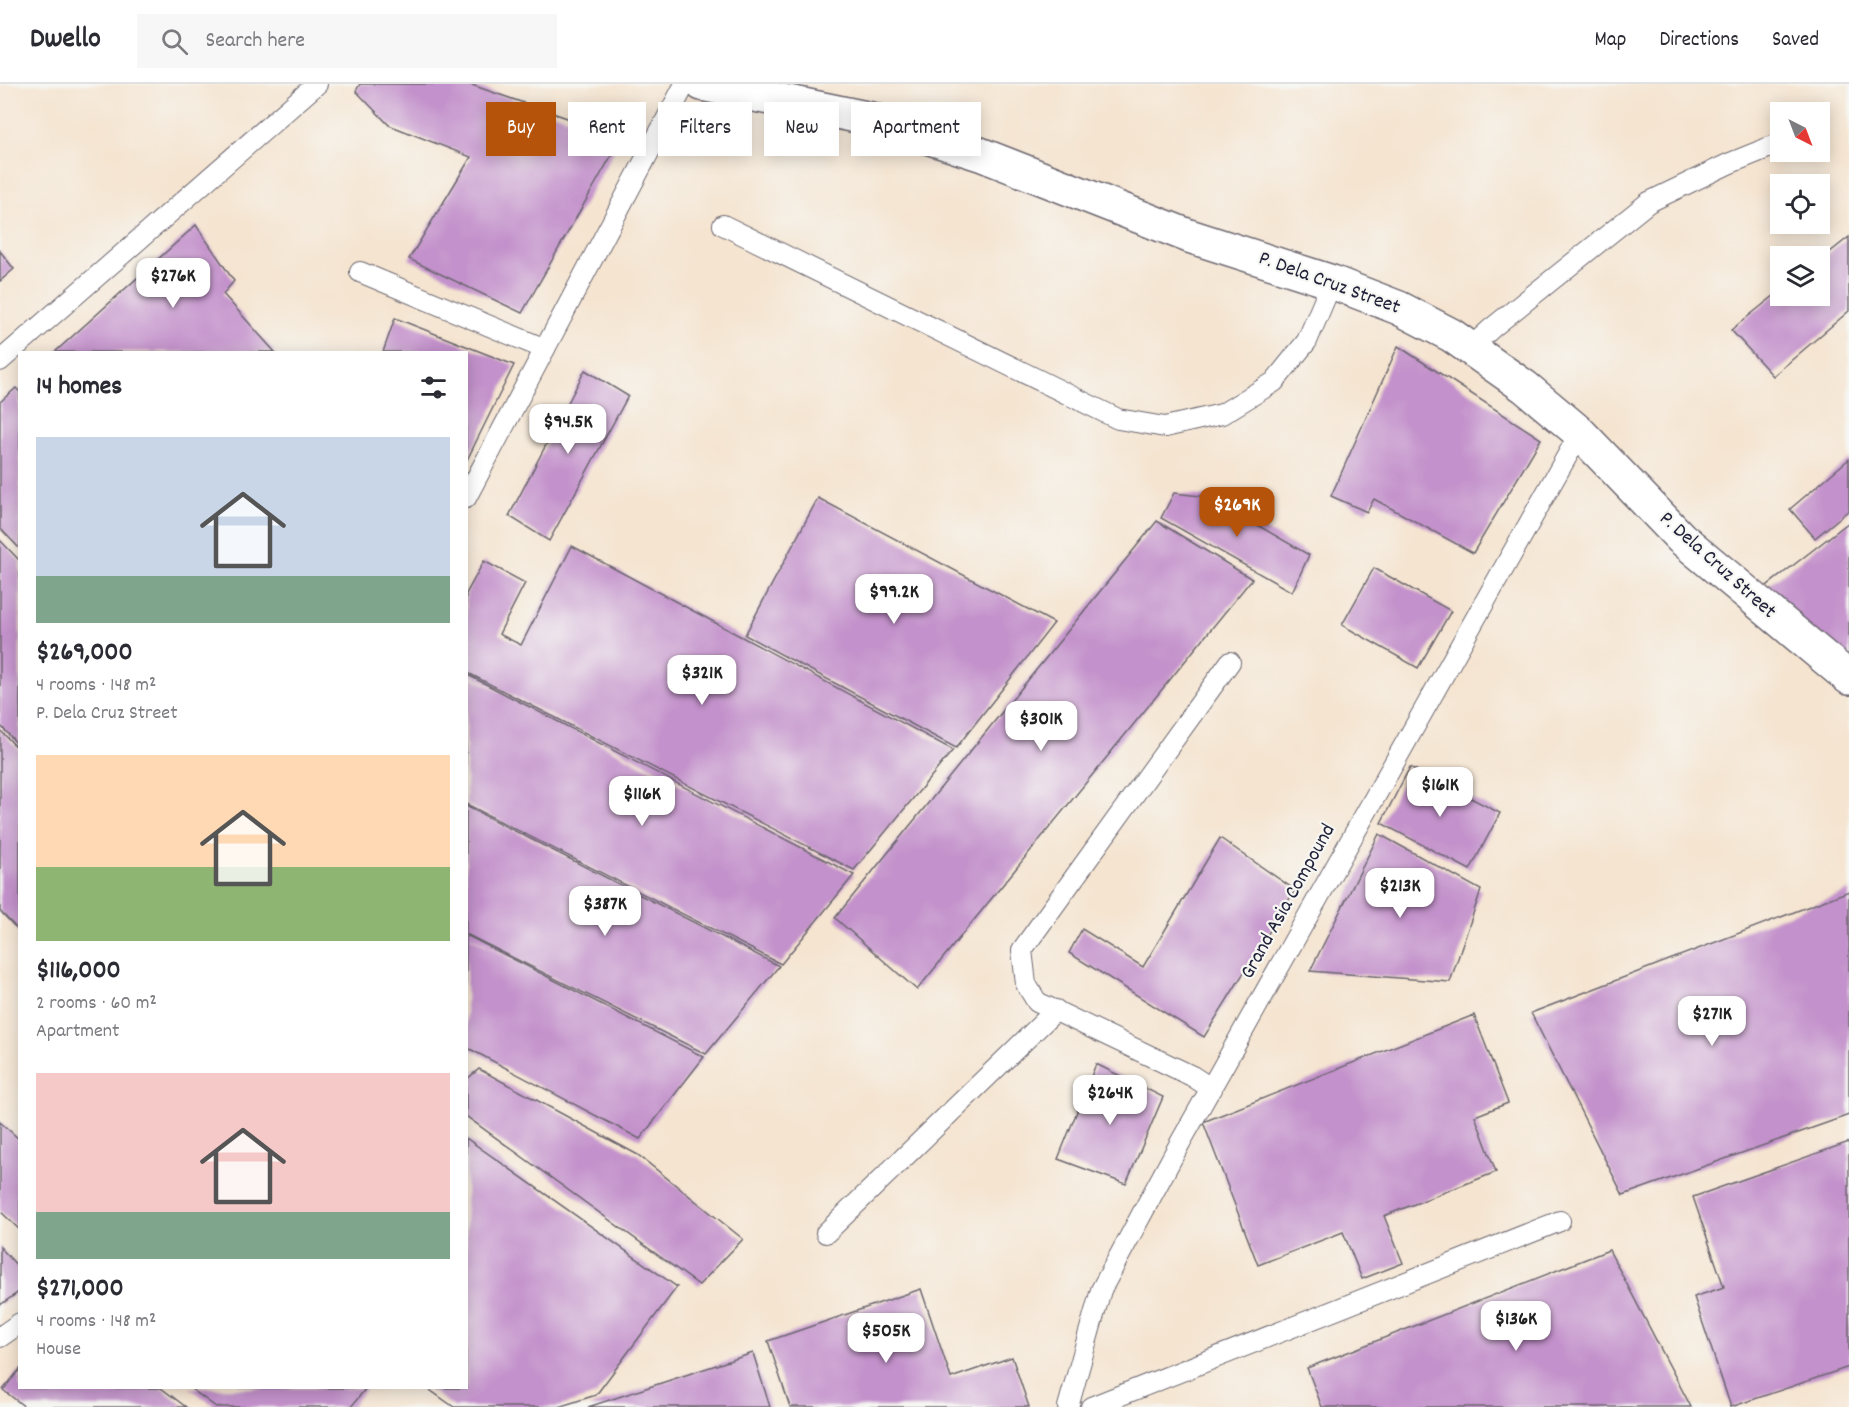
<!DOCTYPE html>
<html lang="en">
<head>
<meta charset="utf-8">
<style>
	body { margin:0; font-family:Dekko,sans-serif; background:#f7f7f7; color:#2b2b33; height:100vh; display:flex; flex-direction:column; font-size:22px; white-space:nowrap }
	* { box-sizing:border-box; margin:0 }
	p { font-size:20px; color:#7c7c81 }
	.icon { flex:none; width:33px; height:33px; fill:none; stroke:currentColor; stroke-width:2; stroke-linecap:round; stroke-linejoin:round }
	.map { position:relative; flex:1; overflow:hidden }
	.drawer { position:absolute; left:18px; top:267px; width:450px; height:1038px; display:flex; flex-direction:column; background:#fff; border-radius:0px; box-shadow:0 3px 15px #0003 }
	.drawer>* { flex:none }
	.hud { position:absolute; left:486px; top:18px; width:570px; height:54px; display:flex; gap:12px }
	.needle { width:39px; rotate:138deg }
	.tools { position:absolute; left:1770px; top:18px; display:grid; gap:12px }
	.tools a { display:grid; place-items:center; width:60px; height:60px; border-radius:0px; background:#fff; box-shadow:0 3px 15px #0003; font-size:30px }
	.price { position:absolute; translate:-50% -51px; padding:0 14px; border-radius:12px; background:#fff; color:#222; font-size:20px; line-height:39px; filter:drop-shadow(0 2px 3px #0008) }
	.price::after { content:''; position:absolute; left:50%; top:36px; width:18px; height:14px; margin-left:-9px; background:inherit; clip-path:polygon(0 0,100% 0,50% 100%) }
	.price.selected { background:#b45309; color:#fff }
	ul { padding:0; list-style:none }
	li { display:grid; align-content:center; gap:12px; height:318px; padding:0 18px }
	li span { display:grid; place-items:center; height:186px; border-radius:0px; color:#555 }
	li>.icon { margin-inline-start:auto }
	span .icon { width:108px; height:108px; fill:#fffc; stroke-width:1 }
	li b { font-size:26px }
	h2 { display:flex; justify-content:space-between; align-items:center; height:72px; padding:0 18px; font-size:26px }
	.chip { padding:0 21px; border-radius:0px; background:#fff; box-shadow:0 3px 15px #0003; font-size:21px; line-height:54px }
	.chip.selected { background:#b45309; color:#fff }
	header { display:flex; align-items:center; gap:36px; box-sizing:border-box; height:84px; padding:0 30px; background:#fff; border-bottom:2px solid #e1e1e2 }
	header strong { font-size:28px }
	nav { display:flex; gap:33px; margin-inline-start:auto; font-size:21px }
	.search { width:420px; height:54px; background:#f7f7f7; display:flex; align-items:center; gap:15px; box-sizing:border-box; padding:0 21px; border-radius:0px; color:#7c7c81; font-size:22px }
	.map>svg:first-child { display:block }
	.building { fill:#c391cb }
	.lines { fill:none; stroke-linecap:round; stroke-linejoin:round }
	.lane-casing { stroke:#6c666f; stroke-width:22 }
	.street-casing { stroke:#6c666f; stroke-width:36 }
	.lane { stroke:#fff; stroke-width:20 }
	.street { stroke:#fff; stroke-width:33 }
	.labels { text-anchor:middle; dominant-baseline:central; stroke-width:4.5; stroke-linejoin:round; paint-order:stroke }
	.street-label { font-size:21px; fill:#22223b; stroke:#f6f6f2 }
</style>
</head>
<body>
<header>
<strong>Dwello</strong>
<div class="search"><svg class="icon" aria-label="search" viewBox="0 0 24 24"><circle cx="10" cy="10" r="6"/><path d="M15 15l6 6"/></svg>Search here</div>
<nav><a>Map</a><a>Directions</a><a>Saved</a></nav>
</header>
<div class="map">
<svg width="1849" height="1323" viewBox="0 0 1849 1323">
	<rect width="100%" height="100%" fill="#f6f6f2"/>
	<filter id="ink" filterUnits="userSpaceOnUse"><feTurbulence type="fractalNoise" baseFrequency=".0167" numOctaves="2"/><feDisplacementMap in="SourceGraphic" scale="12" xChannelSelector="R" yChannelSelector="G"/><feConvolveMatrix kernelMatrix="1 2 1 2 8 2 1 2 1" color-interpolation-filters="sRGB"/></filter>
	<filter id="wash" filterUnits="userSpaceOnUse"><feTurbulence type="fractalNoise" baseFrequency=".008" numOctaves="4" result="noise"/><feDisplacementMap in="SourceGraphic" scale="24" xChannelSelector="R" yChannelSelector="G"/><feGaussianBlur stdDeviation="1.35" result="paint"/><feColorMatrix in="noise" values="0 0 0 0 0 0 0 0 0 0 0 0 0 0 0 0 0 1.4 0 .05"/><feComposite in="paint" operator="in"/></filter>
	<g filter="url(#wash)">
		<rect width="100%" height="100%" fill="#f5e4d0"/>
		<g id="blocks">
			<!-- building -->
			<g class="building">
				<polygon points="360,0 469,0 622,53 522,229 409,175 471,73 389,41 356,7"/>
				<polygon points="196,141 234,197 223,210 275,268 55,268"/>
				<polygon points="1849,153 1849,227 1773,292 1731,246 1780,207 1780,212 1820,212 1820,176"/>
				<polygon points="0,167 14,185 0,197"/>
				<polygon points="395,234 514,281 466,378 466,268 383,268"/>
				<polygon points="1398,262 1541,355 1473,469 1374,415 1367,428 1331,412"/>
				<polygon points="585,286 628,312 549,457 509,432"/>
				<polygon points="16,304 20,308 20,465 0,444 0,318"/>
				<polygon points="1849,375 1849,426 1815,454 1790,425"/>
				<polygon points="1174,409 1209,413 1309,471 1292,508 1161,434"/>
				<polygon points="818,414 1054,539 956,664 745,551"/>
				<polygon points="1157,437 1252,495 917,906 835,834"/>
				<polygon points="1849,438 1849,578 1759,508"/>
				<polygon points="0,456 20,477 20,663 0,641"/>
				<polygon points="572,462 953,666 854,786 466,588 466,510 484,477 525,499 499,550 521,561"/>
				<polygon points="1374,484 1451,527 1418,584 1342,541"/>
				<polygon points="466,590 854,791 781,880 466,720"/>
				<polygon points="0,646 20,667 20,848 0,827"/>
				<polygon points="1410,683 1500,729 1470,786 1381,739"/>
				<polygon points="466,722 779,882 706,970 466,850"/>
				<polygon points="1379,750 1481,806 1450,898 1310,887"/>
				<polygon points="1220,754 1295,806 1204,953 1069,869 1082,845 1143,883"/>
				<polygon points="1849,807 1849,1031 1623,1111 1531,929"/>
				<polygon points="466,851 704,973 640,1055 466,963"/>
				<polygon points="1474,931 1508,1019 1475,1032 1496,1088 1384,1132 1403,1179 1362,1195 1343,1148 1258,1181 1203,1038"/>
				<polygon points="1096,980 1163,1013 1126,1100 1058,1075"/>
				<polygon points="479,985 638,1071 743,1155 699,1201 466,1032 466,996"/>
				<polygon points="0,1038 20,1056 20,1146 0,1127"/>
				<polygon points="466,1054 677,1203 596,1311 558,1323 454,1323 427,1304 466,1304"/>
				<polygon points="1849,1058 1849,1283 1731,1323 1694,1213 1724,1203 1693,1113"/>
				<polygon points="0,1163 20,1185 20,1207 0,1221"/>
				<polygon points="1609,1166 1691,1323 1322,1323 1307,1284"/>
				<polygon points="921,1205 951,1294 1012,1273 1029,1323 790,1323 768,1257"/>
				<polygon points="753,1269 770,1323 588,1323"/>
				<polygon points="20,1285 20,1304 161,1304 186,1323 25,1323 3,1306"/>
				<polygon points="190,1304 366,1304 351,1323 216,1323"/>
			</g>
		</g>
	</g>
	<g filter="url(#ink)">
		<use href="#blocks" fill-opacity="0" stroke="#6c666f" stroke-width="1.5"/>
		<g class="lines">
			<!-- lane casing -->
			<g class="lane-casing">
				<g id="lane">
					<polyline points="723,141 1118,335 1165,343 1222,330 1274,298 1307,257 1332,198"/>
					<polyline points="360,188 545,265"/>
					<polyline points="1470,264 1492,244 1649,118 1728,80 1780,59"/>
					<polyline points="0,277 317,0"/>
					<polyline points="466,414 685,0"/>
					<polyline points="1212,1005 1192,992 1037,918 1026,900 1022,866 1230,578"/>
					<polyline points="826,1149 1056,926"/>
					<polyline points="0,1253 20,1239"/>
					<polyline points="1068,1323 1101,1206 1180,1059 1580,349"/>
					<polyline points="1091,1323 1560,1137"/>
				</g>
			</g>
			<!-- street casing -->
			<g class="street-casing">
				<polyline id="street" points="702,0 871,35 980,70 1189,152 1332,198 1399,224 1451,251 1525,303 1580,349 1681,454 1849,594"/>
			</g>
			<!-- lane -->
			<use href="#lane" class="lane"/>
			<!-- street -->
			<use href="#street" class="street"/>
		</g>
	</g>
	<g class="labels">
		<!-- street labels -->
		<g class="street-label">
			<text transform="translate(1329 200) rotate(20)">P. Dela Cruz Street</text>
			<text transform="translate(1717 482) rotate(42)">P. Dela Cruz Street</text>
			<text transform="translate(1289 818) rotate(-61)">Grand Asia Compound</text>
		</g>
	</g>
</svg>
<div class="tools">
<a><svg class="needle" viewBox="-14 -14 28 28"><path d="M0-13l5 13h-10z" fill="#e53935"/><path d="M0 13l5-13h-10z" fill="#7c7c81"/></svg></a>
<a><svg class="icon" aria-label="locate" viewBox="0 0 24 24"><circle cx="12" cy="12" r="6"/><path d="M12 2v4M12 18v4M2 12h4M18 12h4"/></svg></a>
<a><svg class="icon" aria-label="layers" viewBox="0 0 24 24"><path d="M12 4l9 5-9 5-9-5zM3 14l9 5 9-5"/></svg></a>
</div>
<b class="price" style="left:173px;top:225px">$276K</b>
<b class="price" style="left:568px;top:371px">$94.5K</b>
<b class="price selected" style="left:1237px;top:454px">$269K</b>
<b class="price" style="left:894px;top:541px">$99.2K</b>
<b class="price" style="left:702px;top:622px">$321K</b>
<b class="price" style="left:1041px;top:668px">$301K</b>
<b class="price" style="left:1440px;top:734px">$161K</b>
<b class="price" style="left:642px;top:743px">$116K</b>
<b class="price" style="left:1400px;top:835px">$213K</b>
<b class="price" style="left:605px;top:853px">$387K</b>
<b class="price" style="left:1712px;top:963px">$271K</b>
<b class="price" style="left:1110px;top:1042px">$264K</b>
<b class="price" style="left:1516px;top:1268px">$136K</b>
<b class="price" style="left:886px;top:1280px">$505K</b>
<div class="hud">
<a class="chip selected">Buy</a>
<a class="chip">Rent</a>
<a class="chip">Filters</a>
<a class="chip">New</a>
<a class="chip">Apartment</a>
</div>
<section class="drawer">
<h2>14 homes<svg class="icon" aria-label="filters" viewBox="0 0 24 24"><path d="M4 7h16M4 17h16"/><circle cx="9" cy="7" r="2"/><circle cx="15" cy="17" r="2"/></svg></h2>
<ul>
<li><span style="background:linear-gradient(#c9d6e8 75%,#7fa58c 0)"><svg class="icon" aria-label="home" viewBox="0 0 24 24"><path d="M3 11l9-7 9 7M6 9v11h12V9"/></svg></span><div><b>$269,000</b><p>4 rooms · 148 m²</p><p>P. Dela Cruz Street</p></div></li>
<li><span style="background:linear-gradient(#ffd9b3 60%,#8fb573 0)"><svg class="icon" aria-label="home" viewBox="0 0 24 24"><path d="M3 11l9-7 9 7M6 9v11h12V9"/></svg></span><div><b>$116,000</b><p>2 rooms · 60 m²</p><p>Apartment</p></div></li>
<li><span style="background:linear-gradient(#f6c9c9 75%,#7fa58c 0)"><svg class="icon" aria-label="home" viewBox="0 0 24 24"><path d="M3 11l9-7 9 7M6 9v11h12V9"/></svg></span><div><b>$271,000</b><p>4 rooms · 148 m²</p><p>House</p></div></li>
</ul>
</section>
</div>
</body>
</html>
